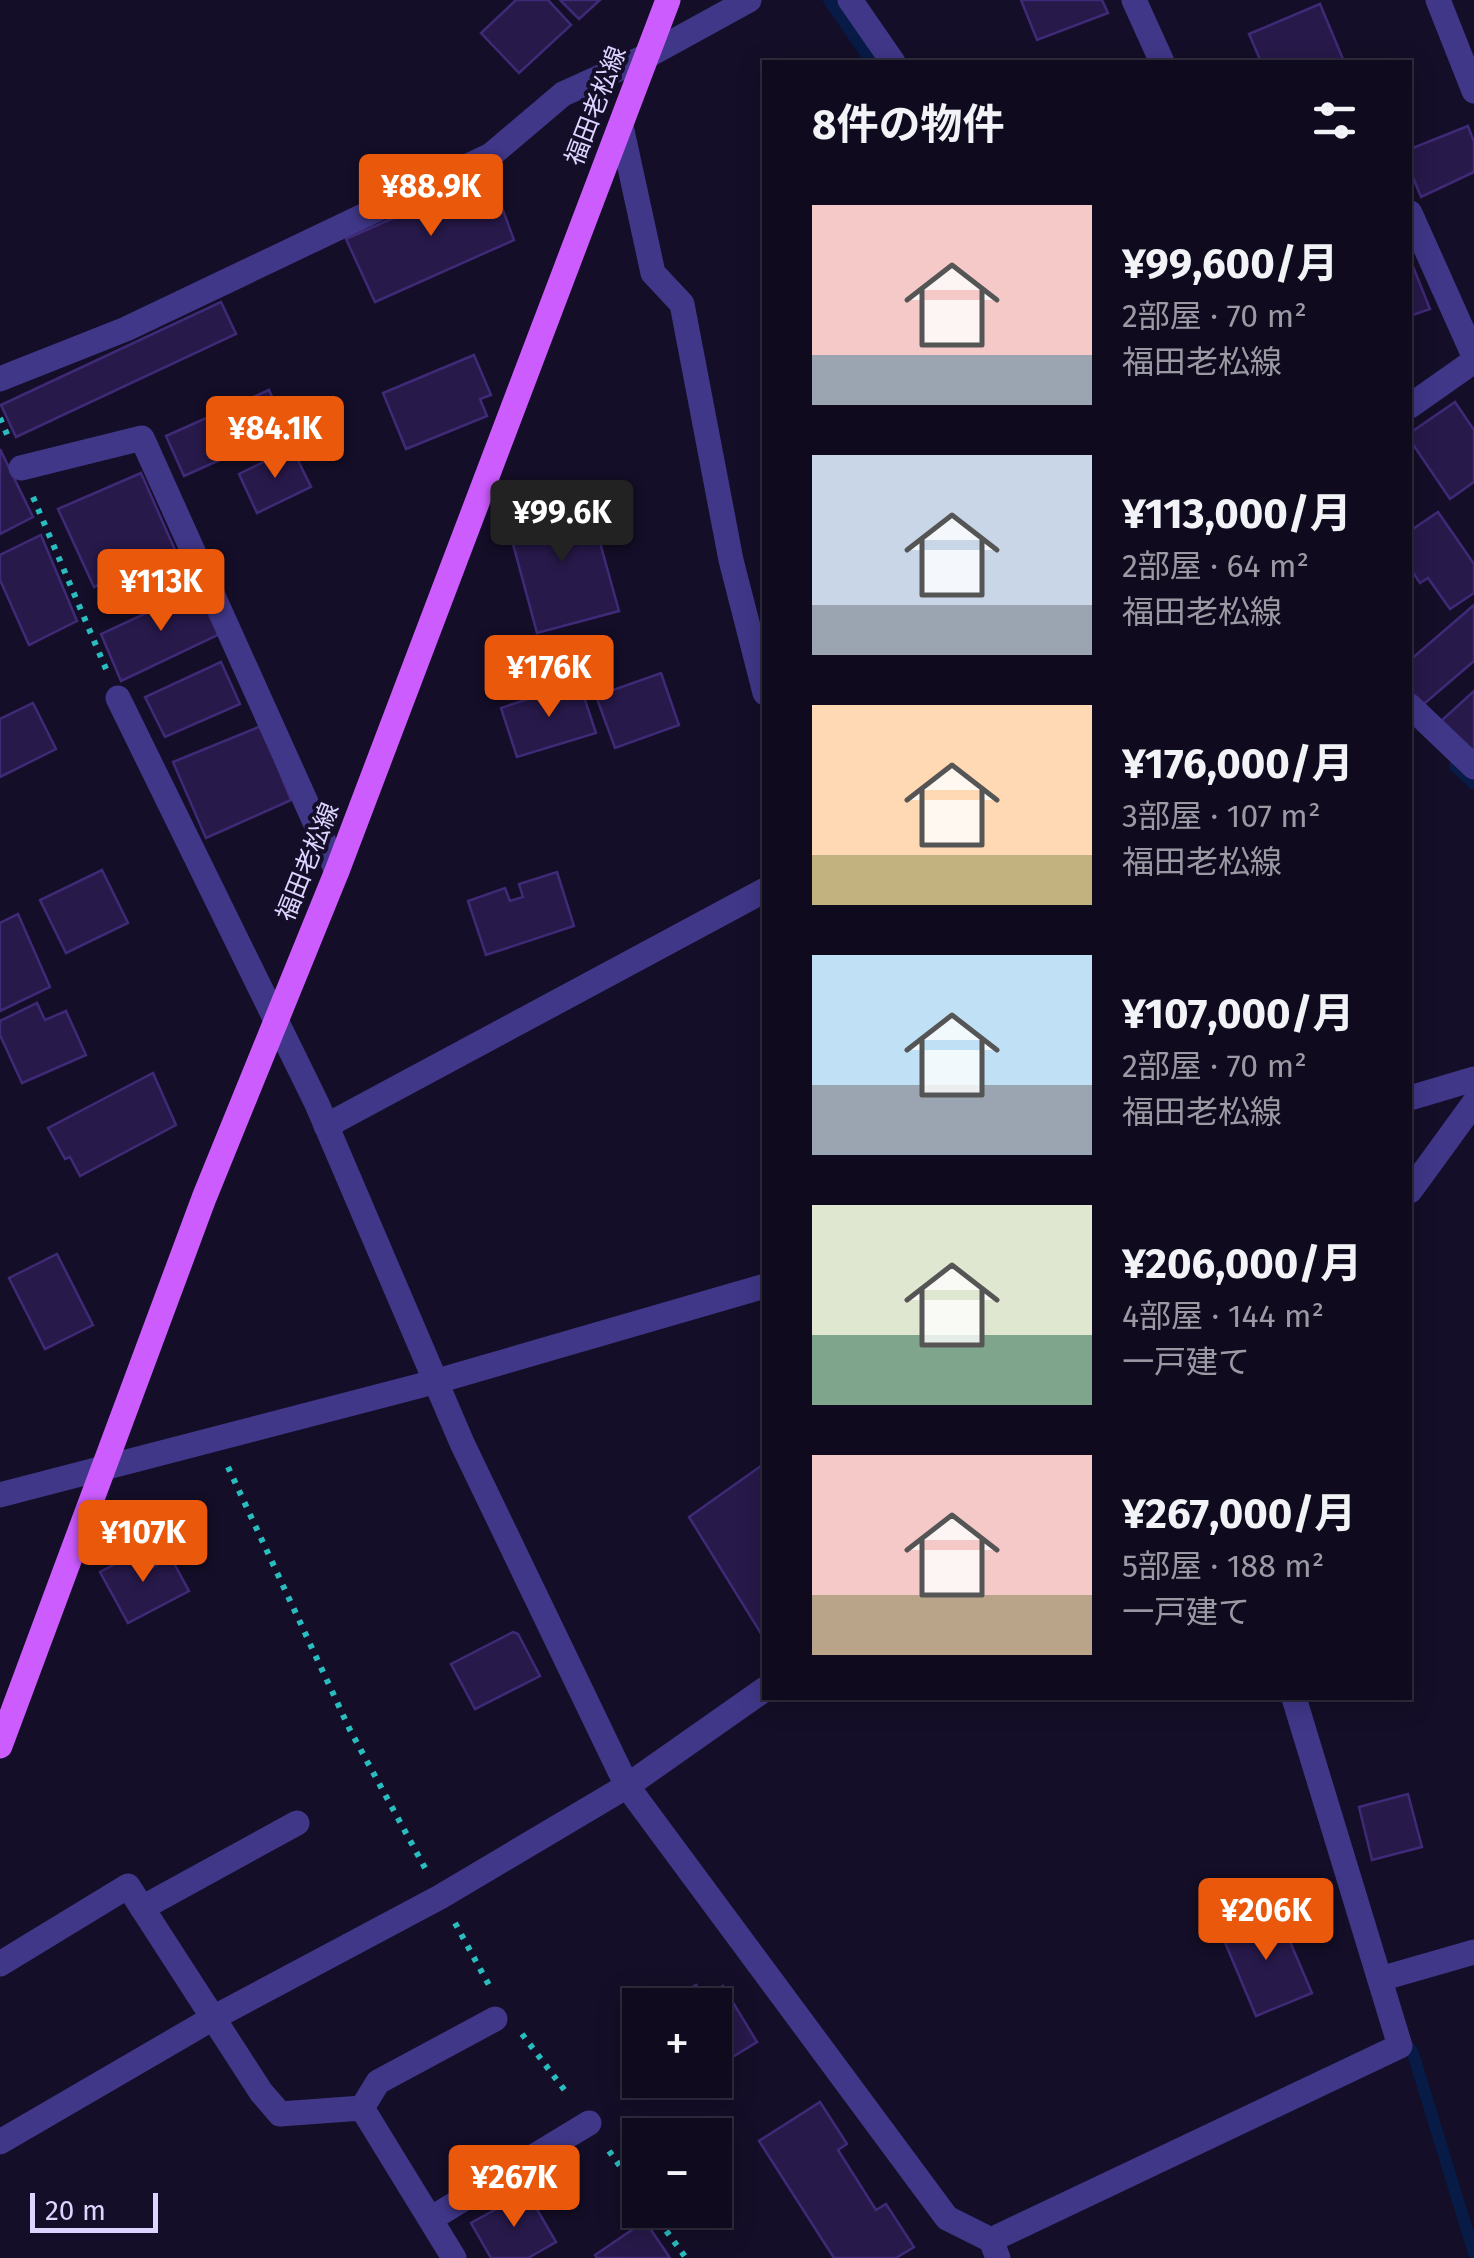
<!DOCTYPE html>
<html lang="ja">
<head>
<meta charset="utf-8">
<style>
	body { margin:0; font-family:"Fira Sans","Noto Sans JP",sans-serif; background:#1d182b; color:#f1f3f6; height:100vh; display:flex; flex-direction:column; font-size:38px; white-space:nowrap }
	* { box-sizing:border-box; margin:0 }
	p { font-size:32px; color:#9b9aa4 }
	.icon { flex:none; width:55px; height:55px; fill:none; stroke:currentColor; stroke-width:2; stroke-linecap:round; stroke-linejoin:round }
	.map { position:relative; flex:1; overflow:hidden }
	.panel { position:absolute; left:762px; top:60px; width:650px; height:1640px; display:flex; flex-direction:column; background:#0f0a1e; border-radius:0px; box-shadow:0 5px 25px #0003,0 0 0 2px #2f2b3c }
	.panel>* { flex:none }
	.fabs { position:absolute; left:622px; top:1988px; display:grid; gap:20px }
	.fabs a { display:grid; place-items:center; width:110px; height:110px; border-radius:0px; background:#0f0a1e; box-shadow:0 5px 25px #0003,0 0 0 2px #2f2b3c; font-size:50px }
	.scale { position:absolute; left:30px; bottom:25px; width:128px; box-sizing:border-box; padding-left:10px; border:5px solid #ddd5ff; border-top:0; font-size:28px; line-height:35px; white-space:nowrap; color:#ddd5ff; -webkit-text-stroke:8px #140e28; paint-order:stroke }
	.price { position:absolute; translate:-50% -85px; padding:0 22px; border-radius:10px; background:#ea580c; color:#fff; font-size:32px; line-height:65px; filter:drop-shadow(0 2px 5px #0008) }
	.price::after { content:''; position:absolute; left:50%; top:60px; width:30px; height:22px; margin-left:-15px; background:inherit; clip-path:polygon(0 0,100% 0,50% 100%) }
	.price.current { background:#222; color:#fff }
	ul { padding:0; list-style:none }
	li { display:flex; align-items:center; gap:30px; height:250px; padding:0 50px }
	li span { display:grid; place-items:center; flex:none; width:280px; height:200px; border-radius:0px; color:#555 }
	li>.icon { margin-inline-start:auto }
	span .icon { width:120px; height:120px; fill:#fffc; stroke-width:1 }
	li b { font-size:42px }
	h2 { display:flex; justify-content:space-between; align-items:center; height:120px; padding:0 50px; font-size:42px }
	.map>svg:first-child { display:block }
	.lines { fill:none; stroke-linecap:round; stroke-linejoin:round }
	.stream { stroke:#081b47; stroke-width:12 }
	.building { fill:#27194a; stroke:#3f2a77; stroke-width:2.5 }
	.path { stroke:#2abdbf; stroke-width:6; stroke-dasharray:5 8; stroke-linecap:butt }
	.minor { stroke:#403789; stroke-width:25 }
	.major { stroke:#cd5cff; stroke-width:25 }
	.labels { text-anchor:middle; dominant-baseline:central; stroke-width:8; stroke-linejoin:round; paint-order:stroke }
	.street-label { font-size:25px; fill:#ddd5ff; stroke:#140e28 }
</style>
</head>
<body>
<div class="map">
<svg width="1474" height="2258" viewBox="0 0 1474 2258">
	<rect width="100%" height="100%" fill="#140e28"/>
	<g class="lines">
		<!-- stream -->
		<g class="stream">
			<polyline points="829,0 872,62"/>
			<polyline points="1455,766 1474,784"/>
			<polyline points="1412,2050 1474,2253"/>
		</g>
	</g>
	<!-- building -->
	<g class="building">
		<polygon points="516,0 548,0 571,25 519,73 481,33"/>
		<polygon points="560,0 600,0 579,19"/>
		<polygon points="1021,0 1102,0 1108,13 1037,40"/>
		<polygon points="1320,4 1343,59 1261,62 1249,34"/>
		<polygon points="1468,126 1474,142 1474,172 1421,197 1410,170 1410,149"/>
		<polygon points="490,175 514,240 375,302 346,239"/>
		<polygon points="1410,259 1430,309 1410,316"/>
		<polygon points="221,302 236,334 16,437 1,405"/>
		<polygon points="474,355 491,395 480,399 487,416 406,449 383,393"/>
		<polygon points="269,390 287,430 184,476 166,436"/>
		<polygon points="1455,402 1474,430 1474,482 1450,499 1410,440 1410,433"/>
		<polygon points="292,448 311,487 257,513 239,474"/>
		<polygon points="0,449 33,517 0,534"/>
		<polygon points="141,473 175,550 94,587 58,509"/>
		<polygon points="587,496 619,611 537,633 506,518"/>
		<polygon points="1438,512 1474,564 1474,593 1450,609 1428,578 1420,583 1410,568 1410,531"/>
		<polygon points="41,535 77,621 29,645 0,580 0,555"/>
		<polygon points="202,587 222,633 121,681 101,634"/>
		<polygon points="1474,605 1474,661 1418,709 1410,700 1410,660"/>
		<polygon points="221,662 240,704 165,737 145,697"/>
		<polygon points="661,673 679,725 615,748 596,696"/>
		<polygon points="579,682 596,733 517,757 501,708"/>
		<polygon points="1474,691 1474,752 1440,722"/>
		<polygon points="33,703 56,749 0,777 0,719"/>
		<polygon points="261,726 291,800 206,838 173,762"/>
		<polygon points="102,870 128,923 66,953 40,900"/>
		<polygon points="557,872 574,926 486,955 468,901 505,888 510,901 523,897 519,884"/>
		<polygon points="18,914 50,987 0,1011 0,923"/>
		<polygon points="37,1003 45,1020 66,1011 86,1055 22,1083 0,1035 0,1021"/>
		<polygon points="153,1073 176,1125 80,1176 70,1157 65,1159 48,1128"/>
		<polygon points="57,1254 93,1325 45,1349 9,1278"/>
		<polygon points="765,1463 765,1640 689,1517"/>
		<polygon points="139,1551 149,1569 171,1558 189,1591 128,1623 100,1572"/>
		<polygon points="513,1632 518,1634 540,1676 475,1709 451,1664"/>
		<polygon points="1408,1794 1422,1847 1372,1860 1359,1807"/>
		<polygon points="1276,1909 1312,1993 1256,2016 1221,1933"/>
		<polygon points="696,1985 704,1997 723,1986 757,2042 726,2061 715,2050 715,2005 663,2005"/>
		<polygon points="820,2102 847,2144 838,2150 876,2210 886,2204 914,2247 896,2258 834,2258 759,2141"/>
		<polygon points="527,2192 556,2242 528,2258 491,2258 471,2223"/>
		<polygon points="645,2221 670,2258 597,2258 595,2255"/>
	</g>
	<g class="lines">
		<!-- path -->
		<g class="path">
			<polyline points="0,418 9,439"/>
			<polyline points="33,497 106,669"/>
			<polyline points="228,1467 350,1730 425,1868"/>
			<polyline points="455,1923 490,1987"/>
			<polyline points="522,2034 569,2096"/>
			<polyline points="609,2151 640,2194"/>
			<polyline points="651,2210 686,2258"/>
		</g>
		<!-- minor -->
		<g class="minor">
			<polyline points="850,0 893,62"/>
			<polyline points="1134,0 1162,62"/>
			<polyline points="1438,0 1474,91"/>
			<polyline points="621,126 653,273 682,304 731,560 765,693"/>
			<polyline points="1410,213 1474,356"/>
			<polyline points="0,379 126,329 491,155 563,94 647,56 749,0"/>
			<polyline points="1410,406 1474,361"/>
			<polyline points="21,468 142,438 337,871"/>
			<polyline points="118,698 317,1104 462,1443 627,1786 947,2218 991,2240 998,2258"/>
			<polyline points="1410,706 1474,767"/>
			<polyline points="1410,1098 1474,1079"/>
			<polyline points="326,1126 765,890"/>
			<polyline points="1410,1191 1474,1103"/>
			<polyline points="0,1495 434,1382 765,1286"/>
			<polyline points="142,1908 297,1823"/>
			<polyline points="0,1964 128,1886 261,2092 280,2114 362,2108 454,2258"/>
			<polyline points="1380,1979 1474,1952"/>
			<polyline points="362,2108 378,2082 495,2019"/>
			<polyline points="0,2142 213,2018 440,1897 627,1786 765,1689"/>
			<polyline points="432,2218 589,2123"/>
			<polyline points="991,2240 1400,2046 1294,1698"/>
		</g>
		<!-- major -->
		<polyline class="major" points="0,1746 204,1198 337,871 668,0"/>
	</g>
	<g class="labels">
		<!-- street labels -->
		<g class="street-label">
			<text transform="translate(596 106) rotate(-69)">福田老松線</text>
			<text transform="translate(308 862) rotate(-68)">福田老松線</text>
		</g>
	</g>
</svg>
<div class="fabs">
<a>+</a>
<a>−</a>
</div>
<div class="scale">20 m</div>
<b class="price" style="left:431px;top:239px">¥88.9K</b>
<b class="price" style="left:275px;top:481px">¥84.1K</b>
<b class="price current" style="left:562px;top:565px">¥99.6K</b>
<b class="price" style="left:161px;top:634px">¥113K</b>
<b class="price" style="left:549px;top:720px">¥176K</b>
<b class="price" style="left:143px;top:1585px">¥107K</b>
<b class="price" style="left:1266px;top:1963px">¥206K</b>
<b class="price" style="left:514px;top:2230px">¥267K</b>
<section class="panel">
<h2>8件の物件<svg class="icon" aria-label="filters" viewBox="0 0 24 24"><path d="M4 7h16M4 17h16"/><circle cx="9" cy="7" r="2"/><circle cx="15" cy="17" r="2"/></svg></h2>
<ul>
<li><span style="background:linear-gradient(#f6c9c9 75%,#9aa5b1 0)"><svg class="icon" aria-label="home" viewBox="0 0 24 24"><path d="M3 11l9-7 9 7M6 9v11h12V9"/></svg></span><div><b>¥99,600/月</b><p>2部屋 · 70 m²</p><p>福田老松線</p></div></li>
<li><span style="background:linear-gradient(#c9d6e8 75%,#9aa5b1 0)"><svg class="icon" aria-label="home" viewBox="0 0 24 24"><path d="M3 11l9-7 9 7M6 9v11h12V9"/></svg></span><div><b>¥113,000/月</b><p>2部屋 · 64 m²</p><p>福田老松線</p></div></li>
<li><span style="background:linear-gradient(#ffd9b3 75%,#c2b280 0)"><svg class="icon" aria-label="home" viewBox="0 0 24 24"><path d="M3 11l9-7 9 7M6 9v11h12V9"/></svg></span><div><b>¥176,000/月</b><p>3部屋 · 107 m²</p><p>福田老松線</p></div></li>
<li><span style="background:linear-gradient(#bfe0f5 65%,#9aa5b1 0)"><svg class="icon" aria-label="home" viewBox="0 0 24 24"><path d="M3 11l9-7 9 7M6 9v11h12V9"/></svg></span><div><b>¥107,000/月</b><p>2部屋 · 70 m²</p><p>福田老松線</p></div></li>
<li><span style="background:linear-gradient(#dfe7d0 65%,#7fa58c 0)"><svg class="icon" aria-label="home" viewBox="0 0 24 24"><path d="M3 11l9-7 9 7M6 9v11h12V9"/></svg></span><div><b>¥206,000/月</b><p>4部屋 · 144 m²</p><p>一戸建て</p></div></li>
<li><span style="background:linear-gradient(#f6c9c9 70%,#b9a48a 0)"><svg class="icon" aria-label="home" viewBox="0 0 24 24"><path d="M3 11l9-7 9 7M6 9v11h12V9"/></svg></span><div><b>¥267,000/月</b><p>5部屋 · 188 m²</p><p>一戸建て</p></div></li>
</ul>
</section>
</div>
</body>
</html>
